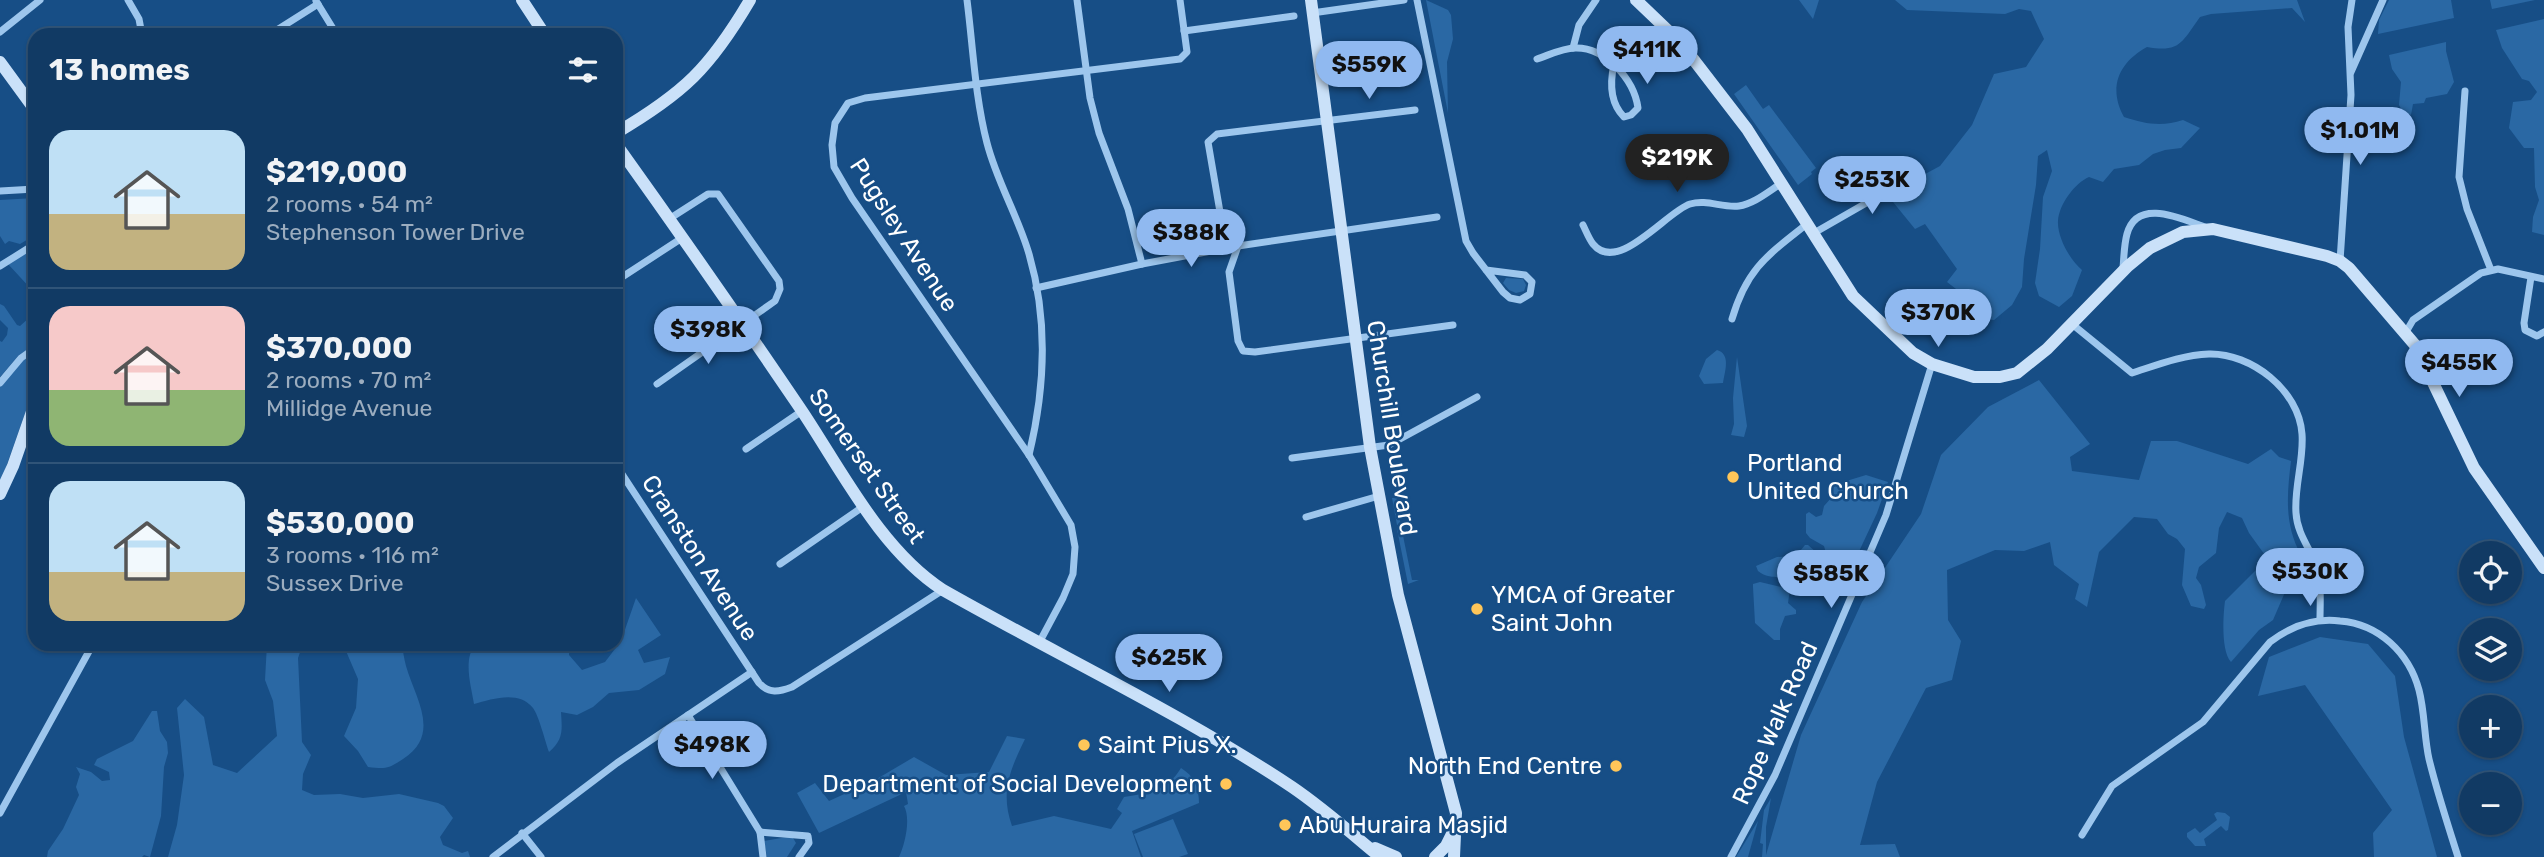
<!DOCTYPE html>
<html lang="en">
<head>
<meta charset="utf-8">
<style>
	body { margin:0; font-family:Rubik,sans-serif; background:#1e456d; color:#f1f3f6; height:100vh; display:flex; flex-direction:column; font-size:26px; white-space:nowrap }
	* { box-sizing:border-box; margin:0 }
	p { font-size:23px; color:#9cadbf }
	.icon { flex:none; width:38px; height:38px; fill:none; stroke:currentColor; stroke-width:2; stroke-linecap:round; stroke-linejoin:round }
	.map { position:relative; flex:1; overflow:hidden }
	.panel { position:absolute; left:28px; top:28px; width:595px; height:623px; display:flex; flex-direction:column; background:#113a64; border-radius:21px; box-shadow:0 2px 5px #0004,0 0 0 2px #305478 }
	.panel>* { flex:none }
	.fabs { position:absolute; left:2459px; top:541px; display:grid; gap:14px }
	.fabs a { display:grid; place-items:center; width:63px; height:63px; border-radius:50%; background:#113a64; box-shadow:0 2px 5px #0004,0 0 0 2px #305478; font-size:35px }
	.price { position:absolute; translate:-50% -60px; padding:0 16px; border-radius:24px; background:#90b9f0; color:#111; font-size:23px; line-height:46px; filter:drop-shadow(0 2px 4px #0008) }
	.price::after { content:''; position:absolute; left:50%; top:42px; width:21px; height:16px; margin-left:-10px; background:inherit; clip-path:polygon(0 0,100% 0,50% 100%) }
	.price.selected { background:#222; color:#fff }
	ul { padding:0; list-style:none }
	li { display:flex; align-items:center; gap:21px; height:175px; padding:0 21px }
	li+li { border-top:2px solid #305478 }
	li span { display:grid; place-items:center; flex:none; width:196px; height:140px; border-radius:21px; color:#555 }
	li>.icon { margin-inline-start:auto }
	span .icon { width:84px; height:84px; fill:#fffc; stroke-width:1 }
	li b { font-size:30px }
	h2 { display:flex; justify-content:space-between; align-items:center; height:84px; padding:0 21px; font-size:30px }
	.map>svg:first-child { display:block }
	.green { fill:#2a68a4 }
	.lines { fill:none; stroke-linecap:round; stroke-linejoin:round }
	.street { stroke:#9dc6ed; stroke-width:7 }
	.secondary { stroke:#cae1f9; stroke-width:12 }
	.poi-dot { fill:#ffc659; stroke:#174e86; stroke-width:2.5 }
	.labels { text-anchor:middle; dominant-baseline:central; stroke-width:5; stroke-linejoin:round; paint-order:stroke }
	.street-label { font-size:24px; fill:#fff; stroke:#174e86 }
	.poi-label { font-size:24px; fill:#fff; stroke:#174e86; text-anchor:start }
</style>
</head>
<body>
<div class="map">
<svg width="2544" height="857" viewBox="0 0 2544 857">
	<rect width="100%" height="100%" fill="#174e86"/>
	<!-- green -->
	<g class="green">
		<polygon points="1426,0 1448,10 1451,15 1453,39 1447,62 1448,113"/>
		<polygon points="1799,0 1819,0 1813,19"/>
		<path d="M1895,0H2297L2305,22L2292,8L2211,14L2200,17C2182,42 2180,53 2147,47C2118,63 2108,88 2124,117C2145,124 2162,127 2183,120L2200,128L2181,148L2165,150L2153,154L2139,165L2114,169L2103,182L2089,177C2075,183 2059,204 2058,221C2057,237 2070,260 2082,270L2072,296L2059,307L2039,296L2035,283L2040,249L2043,197L2052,171L2047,150L2038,156L2036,185L2024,259L2022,287L2012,305L1994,320L1978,318L1971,310L1969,299L1947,282L1957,269L1925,224L1915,229L1893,202L1890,193L1940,166L1972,125L1994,74L2026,67L2044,39L2031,11L2019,9L2005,14L1907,10Z"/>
		<polygon points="2389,0 2451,0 2454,18 2378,34 2379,20"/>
		<polygon points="2490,0 2535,0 2492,9"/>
		<polygon points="2544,19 2544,235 2532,232 2533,217 2539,200 2535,187 2534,148 2524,148 2509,128 2513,102 2531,100 2537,92 2529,81 2522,79 2502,48 2496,30"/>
		<polygon points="2446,42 2446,51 2454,82 2447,94 2426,98 2424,103 2413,104 2411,115 2403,112 2399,105 2401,82 2392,69 2389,55"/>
		<polygon points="1746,85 1763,109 1769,105 1816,168 1811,172 1812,174 1798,185 1734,94"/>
		<polygon points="35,198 35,235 20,244 9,241 5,244 0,236 0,200"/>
		<polygon points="31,250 35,259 27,264 35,269 35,345 18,356 0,377 0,341 2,342 7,335 8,328 0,320 0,304 4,306 17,325 20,326 30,317 32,290 8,264"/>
		<polygon points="1506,278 1523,279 1526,285 1524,291 1516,293 1509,290 1503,283"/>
		<path d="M1717,350C1731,354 1725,371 1723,383L1704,384L1699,376L1706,359Z"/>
		<polygon points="35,351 35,385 0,484 0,387 22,360"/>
		<polygon points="1737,357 1747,426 1744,437 1731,435 1734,424 1733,398"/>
		<path d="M2039,380L2090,444L2070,457L2072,471L2139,480L2151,441H2177L2248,464L2271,449L2279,457L2291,461C2287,495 2284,524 2301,555L2273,620L2259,630L2231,662C2221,651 2223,616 2225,601L2255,571L2262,577L2270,562L2249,533L2242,518L2227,512L2219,528L2216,553L2199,567L2196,578L2201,585L2206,605L2204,609L2191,606L2182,585L2185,549L2177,539L2168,534L2157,519L2134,517L2099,552L2087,607L2075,599L2079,584L2054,565L2050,542L2024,551L1995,550L1947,570L1948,620L1961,641L1952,680L1926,688L1877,782L1860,845L1895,844L1900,857H1762L1763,844L1760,843L1764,810L1771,798L1766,827V855L1801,735L1862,602L1921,514L1941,455L1988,407Z"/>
		<path d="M1866,475L1888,482L1877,513L1840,592C1827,595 1815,582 1803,578C1787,574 1772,582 1758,571L1756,566L1777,557L1796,556L1805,545H1808L1818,554L1826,553L1824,546L1810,538L1806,533V514L1809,512L1816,517L1822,515L1824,506L1832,497L1830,486Z"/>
		<polygon points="1401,496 1403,499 1396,501 1412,580 1419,580 1408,584 1397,529 1400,528 1399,525 1397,525 1392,498"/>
		<polygon points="1760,582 1790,589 1788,603 1796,610 1796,614 1785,616 1780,629 1780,640 1774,640 1755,623 1753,587 1753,584"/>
		<path d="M636,598L661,635L638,650L644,663L670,657L665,674L639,690L609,693L593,707L577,715L561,712C562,730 564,739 549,752C545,741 539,716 533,708C519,690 492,699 474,704C471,685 463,661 475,644H570L569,655L582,670L605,662L621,641Z"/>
		<polygon points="2320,637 2368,644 2395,676 2404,737 2437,857 2374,857 2373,833 2392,810 2305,685 2258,696 2269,657"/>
		<polygon points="267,644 303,644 298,658 302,742 311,755 303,774 302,790 314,795 340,794 363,798 399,794 438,803 444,806 453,818 440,837 443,845 462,853 468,851 470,857 168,857 177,825 184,775 177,708 185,699 204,717 213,765 237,773 277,736 273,701 265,680"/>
		<path d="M343,644H402C403,651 404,659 406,666C415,698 442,734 403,759C388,769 386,769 368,767L358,751L344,736L356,708L358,679Z"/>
		<polygon points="152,711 157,711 160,731 167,742 168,753 164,767 161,816 150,857 144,855 142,857 47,857 48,851 63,829 79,795 76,787 80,774 76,767 91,772 102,781 110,780 109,772 94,765 97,759 133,741"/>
		<path d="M1007,736L1025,739C1010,770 1000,792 1012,826L1054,816L1111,829L1122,813L1117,809L1124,797C1150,793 1167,791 1181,768C1194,776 1199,787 1199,803L1132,831L1141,857H899C905,844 911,819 904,806L908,804L906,792L819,833L797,793L815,783L829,801L875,780L914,757L946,775L989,772Z"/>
		<polygon points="2217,812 2225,813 2230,817 2228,830 2226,831 2221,826 2204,839 2206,846 2195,846 2187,837 2187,833 2195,828 2200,833 2217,820 2214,814"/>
		<polygon points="1173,819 1188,854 1179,857 1143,857 1134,834"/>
		<polygon points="1758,821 1748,857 1736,857"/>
		<polygon points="787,837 793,838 796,843 787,857 767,857 764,841"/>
	</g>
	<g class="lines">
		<!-- street -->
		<g class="street">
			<polyline points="128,0 139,19 142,35"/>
			<path d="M967,0C973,47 975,97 987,143C997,182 1018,216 1029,254C1048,319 1045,389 1029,455"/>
			<polyline points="1077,0 1090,98 1099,133 1128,209 1142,264"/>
			<polyline points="1417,0 1466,241 1473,253 1503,292 1510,298 1520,300 1530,294 1532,282 1525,275 1486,270"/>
			<polyline points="316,1 337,35"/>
			<polyline points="1312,13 1404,0"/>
			<polyline points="1184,31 1294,16"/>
			<polyline points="0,32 40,0"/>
			<polyline points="269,35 318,4"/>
			<polyline points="1573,48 1579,25 1596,0"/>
			<path d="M1537,59C1549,55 1563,48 1575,48C1605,47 1634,79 1638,108L1631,115L1624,117C1610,103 1610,82 1614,64"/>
			<polyline points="2351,72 2383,0"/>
			<polyline points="2465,91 2459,177 2467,209 2491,270"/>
			<polyline points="1415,110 1217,134 1208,142 1220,212 1238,246 1229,272 1238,341 1243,351 1255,352 1453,325"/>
			<polyline points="0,191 35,189"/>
			<path d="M1583,225C1586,231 1589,239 1593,244C1618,275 1667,211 1690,204C1707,199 1722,208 1739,206C1754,204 1769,191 1782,183"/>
			<polyline points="1814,233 1915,175"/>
			<polyline points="2340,261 2351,95 2348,27 2352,0"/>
			<polyline points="0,266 35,244"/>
			<path d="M2123,268C2124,257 2124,245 2127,234C2137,197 2182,219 2205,227"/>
			<polyline points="2531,277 2524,323 2525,330 2537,336 2544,332"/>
			<polyline points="616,281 682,238"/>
			<polyline points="1036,288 1142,264 1238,246 1437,217"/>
			<path d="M1732,319C1747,268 1768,255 1807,224"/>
			<path d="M2072,324L2132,373C2157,365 2182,355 2209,354C2251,353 2299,390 2302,434C2304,460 2294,487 2296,513C2297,532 2308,546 2315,562C2322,581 2320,601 2320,620"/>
			<polyline points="2406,332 2413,320 2481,273 2498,269 2544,279"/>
			<polyline points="0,383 21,358 35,348"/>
			<polyline points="657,384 775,301 780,289 779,281 718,194 708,194 669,219"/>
			<polyline points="746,449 802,411"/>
			<polyline points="1292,458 1389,445 1477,397"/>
			<path d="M616,465L759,683C769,694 779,692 792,687L943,590"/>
			<polyline points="1306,517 1379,496"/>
			<polyline points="780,564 864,506"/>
			<polyline points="1039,643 1063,598 1073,574 1075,547 1071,525 1029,455 852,198 834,167 832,145 835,123 848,103 865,98 1180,59 1187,52 1180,0"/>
			<polyline points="688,715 760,832 763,857"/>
			<polyline points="0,813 93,644"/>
			<polyline points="760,832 808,836 809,843 799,857"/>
			<polyline points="522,833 541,857"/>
			<path d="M2082,835L2112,786L2203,722L2270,642C2291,626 2315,618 2340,621C2379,624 2409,653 2419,690C2425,713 2424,737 2429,759C2437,792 2448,825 2458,857"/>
			<polyline points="493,857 617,763 752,672"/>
			<polyline points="1731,857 1775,775 1886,515 1932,364"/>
		</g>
		<!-- secondary -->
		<g class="secondary">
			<polyline points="522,0 545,35"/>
			<polyline points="1311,0 1370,447 1398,595 1456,813 1454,857"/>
			<polyline points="1636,0 1680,42 1747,129 1853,296 1913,353 1932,364 1974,377 2000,377 2017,373 2047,349 2128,266 2150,248 2183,232 2213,229 2327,256 2340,261 2349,268 2415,345 2474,468 2544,568"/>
			<polyline points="0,62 35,110"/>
			<path d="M616,133C684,93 710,68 750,0"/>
			<path d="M616,144C679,232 741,321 802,411C842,471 881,550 943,590C1059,656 1181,713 1292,787C1323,808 1351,833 1380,857"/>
			<polyline points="0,494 13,466 35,403"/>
			<polyline points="1375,848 1396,857"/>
			<polyline points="1435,857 1446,846 1454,830"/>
		</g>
	</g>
	<!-- markers -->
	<g class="poi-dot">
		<circle cx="1733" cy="477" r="7"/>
		<circle cx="1477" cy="609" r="7"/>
		<circle cx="1084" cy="745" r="7"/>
		<circle cx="1616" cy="766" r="7"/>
		<circle cx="1226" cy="784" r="7"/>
		<circle cx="1285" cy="825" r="7"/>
	</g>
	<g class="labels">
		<!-- street labels -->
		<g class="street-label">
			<text transform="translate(904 235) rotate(57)">Pugsley Avenue</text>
			<text transform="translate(1392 428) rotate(81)">Churchill Boulevard</text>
			<text transform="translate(867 466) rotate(55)">Somerset Street</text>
			<text transform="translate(700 558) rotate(57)">Cranston Avenue</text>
			<text transform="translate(1775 723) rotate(-66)">Rope Walk Road</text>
		</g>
		<!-- poi labels -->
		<g class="poi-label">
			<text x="1747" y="463">Portland<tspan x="1747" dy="28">United Church</tspan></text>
			<text x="1491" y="595">YMCA of Greater<tspan x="1491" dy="28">Saint John</tspan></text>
			<text x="1098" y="745">Saint Pius X.</text>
			<text x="1602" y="766" text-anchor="end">North End Centre</text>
			<text x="1212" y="784" text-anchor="end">Department of Social Development</text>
			<text x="1299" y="825">Abu Huraira Masjid</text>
		</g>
	</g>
</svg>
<div class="fabs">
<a><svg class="icon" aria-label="locate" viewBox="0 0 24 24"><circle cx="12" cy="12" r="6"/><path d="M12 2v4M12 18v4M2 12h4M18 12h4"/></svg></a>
<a><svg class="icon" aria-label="layers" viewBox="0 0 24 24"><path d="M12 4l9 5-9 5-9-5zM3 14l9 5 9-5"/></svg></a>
<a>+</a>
<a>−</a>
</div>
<b class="price" style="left:1647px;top:86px">$411K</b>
<b class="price" style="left:1369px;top:101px">$559K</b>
<b class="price" style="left:2360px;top:167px">$1.01M</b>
<b class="price selected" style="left:1677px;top:194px">$219K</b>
<b class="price" style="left:1872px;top:216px">$253K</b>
<b class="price" style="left:1191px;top:269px">$388K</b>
<b class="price" style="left:1938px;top:349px">$370K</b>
<b class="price" style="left:708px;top:366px">$398K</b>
<b class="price" style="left:2459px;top:399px">$455K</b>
<b class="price" style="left:2310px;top:608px">$530K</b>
<b class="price" style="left:1831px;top:610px">$585K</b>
<b class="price" style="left:1169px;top:694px">$625K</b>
<b class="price" style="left:712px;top:781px">$498K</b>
<section class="panel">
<h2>13 homes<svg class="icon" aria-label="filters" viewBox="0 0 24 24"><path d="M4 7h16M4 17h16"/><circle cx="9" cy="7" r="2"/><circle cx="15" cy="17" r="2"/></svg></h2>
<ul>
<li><span style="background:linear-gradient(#bfe0f5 60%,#c2b280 0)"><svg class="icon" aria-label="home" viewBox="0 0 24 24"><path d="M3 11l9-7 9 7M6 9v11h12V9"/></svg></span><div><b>$219,000</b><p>2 rooms · 54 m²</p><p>Stephenson Tower Drive</p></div></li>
<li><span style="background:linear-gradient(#f6c9c9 60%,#8fb573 0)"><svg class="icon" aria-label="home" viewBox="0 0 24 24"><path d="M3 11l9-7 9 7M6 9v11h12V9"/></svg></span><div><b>$370,000</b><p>2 rooms · 70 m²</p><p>Millidge Avenue</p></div></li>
<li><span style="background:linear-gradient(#bfe0f5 65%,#c2b280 0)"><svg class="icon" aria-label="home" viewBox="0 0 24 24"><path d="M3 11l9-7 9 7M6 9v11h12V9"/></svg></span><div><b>$530,000</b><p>3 rooms · 116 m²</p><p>Sussex Drive</p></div></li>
</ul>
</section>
</div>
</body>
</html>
